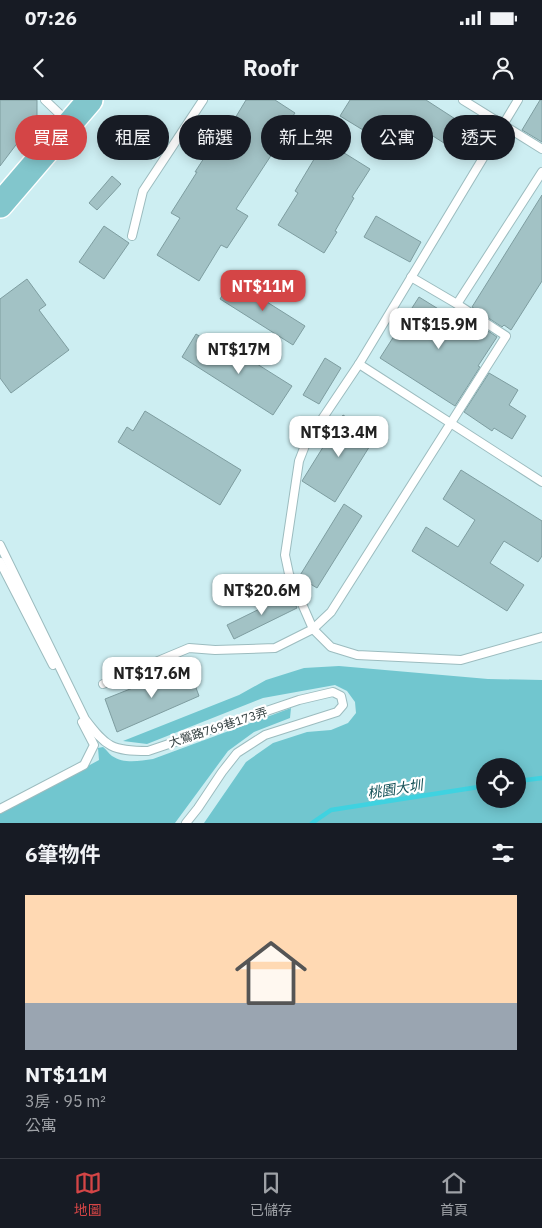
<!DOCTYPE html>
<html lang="zh-TW">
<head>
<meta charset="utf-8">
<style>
	body { margin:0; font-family:"IBM Plex Sans","Noto Sans TC",sans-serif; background:#242831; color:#f1f3f6; height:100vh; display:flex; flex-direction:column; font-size:19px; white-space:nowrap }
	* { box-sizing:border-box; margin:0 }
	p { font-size:16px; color:#9ea1a6 }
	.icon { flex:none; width:28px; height:28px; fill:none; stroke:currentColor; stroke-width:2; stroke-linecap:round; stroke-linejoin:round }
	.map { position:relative; height:723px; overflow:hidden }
	.side { display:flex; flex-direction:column; background:#171b24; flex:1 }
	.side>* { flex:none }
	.guide { position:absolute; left:15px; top:15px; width:512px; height:45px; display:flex; gap:10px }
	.controls { position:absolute; left:476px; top:658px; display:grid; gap:10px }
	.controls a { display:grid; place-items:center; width:50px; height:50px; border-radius:50%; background:#171b24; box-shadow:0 2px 12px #0003; font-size:25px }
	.price { position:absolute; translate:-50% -42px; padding:0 11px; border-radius:10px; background:#fff; color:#222; font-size:16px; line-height:32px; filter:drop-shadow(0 1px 2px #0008) }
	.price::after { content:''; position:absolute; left:50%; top:30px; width:15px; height:11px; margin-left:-8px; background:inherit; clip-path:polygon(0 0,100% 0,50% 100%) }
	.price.on { background:#d44546; color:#fff }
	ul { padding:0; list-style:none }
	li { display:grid; align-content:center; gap:10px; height:265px; padding:0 25px }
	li+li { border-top:1px solid #363941 }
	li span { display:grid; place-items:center; height:155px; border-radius:0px; color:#555 }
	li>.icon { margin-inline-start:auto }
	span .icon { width:90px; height:90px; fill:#fffc; stroke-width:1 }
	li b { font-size:21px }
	h2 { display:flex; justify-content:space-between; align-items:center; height:60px; padding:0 25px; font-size:21px }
	.chip { padding:0 18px; border-radius:22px; background:#171b24; box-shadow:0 2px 12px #0003; font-size:18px; line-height:45px }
	.chip.on { background:#d44546; color:#fff }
	.status { display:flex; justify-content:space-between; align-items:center; height:35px; padding:0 25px; background:#171b24; direction:ltr }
	.status svg { height:14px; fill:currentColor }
	header { display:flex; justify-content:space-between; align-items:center; height:65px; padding:0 25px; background:#171b24; font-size:22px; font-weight:700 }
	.menu { display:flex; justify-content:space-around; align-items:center; height:70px; border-top:1px solid #363941; background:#171b24; font-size:14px; color:#9ea1a6 }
	.menu a { display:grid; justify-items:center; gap:2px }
	.menu .on { color:#d44546 }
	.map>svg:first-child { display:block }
	.green { fill:#71c6cf; fill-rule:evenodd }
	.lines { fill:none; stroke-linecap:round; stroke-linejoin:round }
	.stream { stroke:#3fd2e0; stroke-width:4.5 }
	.building { fill:#a2c2c5; stroke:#7e9da0 }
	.lane-casing { stroke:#9cbcbf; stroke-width:10 }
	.primary-casing { stroke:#fff; stroke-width:28 }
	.lane { stroke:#fff; stroke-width:8 }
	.primary { stroke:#82c6cc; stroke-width:25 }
	.labels { text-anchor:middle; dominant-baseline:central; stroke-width:4.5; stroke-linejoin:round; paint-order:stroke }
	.street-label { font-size:12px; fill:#2f3c3d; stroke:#fff }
	.water-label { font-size:14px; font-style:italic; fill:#175359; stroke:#fff }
</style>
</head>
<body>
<div class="status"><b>07:26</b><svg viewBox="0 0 49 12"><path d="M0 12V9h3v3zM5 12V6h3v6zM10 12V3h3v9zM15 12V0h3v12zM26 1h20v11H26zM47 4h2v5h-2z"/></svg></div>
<header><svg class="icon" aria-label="back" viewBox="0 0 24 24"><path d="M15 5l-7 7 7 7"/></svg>Roofr<svg class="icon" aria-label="person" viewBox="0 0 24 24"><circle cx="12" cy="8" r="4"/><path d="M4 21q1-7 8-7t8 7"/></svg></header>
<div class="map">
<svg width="542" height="723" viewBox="0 0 542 723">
	<rect width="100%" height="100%" fill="#cdeef2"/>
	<!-- green -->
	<g class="green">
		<path d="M339,566L488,579L542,580V723H204L246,662L273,643L307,632L331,630L348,623L356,613L355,602L347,591L335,585L263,598L147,644L123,641L239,595L266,580L304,568ZM518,666V699H485V666Z"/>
		<path d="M291,608L290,618L254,632L228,651L175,723H0V714L99,660L98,648L103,647C106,649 109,654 112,656C124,664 139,661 153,659Z"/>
	</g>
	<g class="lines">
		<!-- stream -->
		<g class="stream">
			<polyline points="518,681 542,678"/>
			<polyline points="312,723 331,710 485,686"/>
		</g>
	</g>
	<!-- building -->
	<g class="building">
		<polygon points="0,0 37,0 37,17 0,66"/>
		<polygon points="246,0 275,0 295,13 270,48 274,51 236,109 248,116 227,148 221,145 199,181 157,155 180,118 171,113 197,72 195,72 206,55 211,58"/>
		<polygon points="350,0 426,0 480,35 466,57 403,17 386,44 340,16"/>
		<polygon points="540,0 542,0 542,42 522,30"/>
		<polygon points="325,41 370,69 352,97 354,98 335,131 337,132 324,153 278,125 298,93 295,91"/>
		<polygon points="112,76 121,84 97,110 89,103"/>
		<polygon points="542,95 542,181 511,230 504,225 502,227 472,207"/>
		<polygon points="376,116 421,142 410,162 364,137"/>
		<polygon points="104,126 129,143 104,179 79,162"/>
		<polygon points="27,179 46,205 39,210 69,250 11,293 0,278 0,199"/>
		<polygon points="232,180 305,226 293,245 220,199"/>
		<polygon points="419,197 461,223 466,216 497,237 478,266 480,267 455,306 380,258"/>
		<polygon points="196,234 245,265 249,259 292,286 273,315 182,257"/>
		<polygon points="325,258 341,268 319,304 303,295"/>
		<polygon points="489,273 518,290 509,305 526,316 512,339 494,328 492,331 464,312"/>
		<polygon points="145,311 241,370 220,405 118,342 127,327 133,331"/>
		<polygon points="343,315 376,336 335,402 302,381"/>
		<polygon points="461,370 542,421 542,456 538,462 504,441 490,463 524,485 507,511 412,451 426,427 458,447 475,420 443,399"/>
		<polygon points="344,404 362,416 317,488 299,477"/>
		<polygon points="290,494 297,508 234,539 227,525"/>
		<polygon points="188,566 199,596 117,632 105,599"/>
	</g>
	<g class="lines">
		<!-- lane casing -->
		<g class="lane-casing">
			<g id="lane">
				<polyline points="45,0 67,21"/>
				<polyline points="463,0 542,49"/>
				<polyline points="518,0 359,264 306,343 299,361 285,455 289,474 313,529 331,547 357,555 461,560 542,537"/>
				<polyline points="132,136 143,91 203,0"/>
				<polyline points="457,204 542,72"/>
				<polyline points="359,264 542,382"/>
				<path d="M0,445L85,619C106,647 112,651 148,651L299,600L333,592L341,596L343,605L337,612L265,635L237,653L222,672L198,708L186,723"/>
				<polyline points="0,462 53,565"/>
				<polyline points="103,584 189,548 215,550 275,548 313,529 331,512 506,236 457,204 411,177"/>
				<polyline points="0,709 84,665 94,645 82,622"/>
			</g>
		</g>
		<!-- primary casing -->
		<g class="primary-casing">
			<polyline id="primary" points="0,105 90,0"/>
		</g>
		<!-- lane -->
		<use href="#lane" class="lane"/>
		<!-- primary -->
		<use href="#primary" class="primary"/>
	</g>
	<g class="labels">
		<!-- street labels -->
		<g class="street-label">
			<text transform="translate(218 627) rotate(-18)">大鶯路769巷173弄</text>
		</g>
		<!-- water labels -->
		<g class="water-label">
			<text transform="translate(395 689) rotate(-9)">桃園大圳</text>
		</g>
	</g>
</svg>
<div class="controls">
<a><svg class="icon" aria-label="locate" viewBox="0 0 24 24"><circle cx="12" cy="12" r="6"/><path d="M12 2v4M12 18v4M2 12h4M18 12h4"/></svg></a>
</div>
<b class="price on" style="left:263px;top:212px">NT$11M</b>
<b class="price" style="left:439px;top:250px">NT$15.9M</b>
<b class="price" style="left:239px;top:275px">NT$17M</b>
<b class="price" style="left:339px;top:358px">NT$13.4M</b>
<b class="price" style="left:262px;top:516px">NT$20.6M</b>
<b class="price" style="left:152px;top:599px">NT$17.6M</b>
<div class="guide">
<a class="chip on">買屋</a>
<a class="chip">租屋</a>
<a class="chip">篩選</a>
<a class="chip">新上架</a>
<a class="chip">公寓</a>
<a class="chip">透天</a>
</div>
</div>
<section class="side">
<h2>6筆物件<svg class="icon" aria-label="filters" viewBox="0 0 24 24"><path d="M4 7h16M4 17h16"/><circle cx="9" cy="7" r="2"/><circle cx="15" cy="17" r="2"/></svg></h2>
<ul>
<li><span style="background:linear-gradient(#ffd9b3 70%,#9aa5b1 0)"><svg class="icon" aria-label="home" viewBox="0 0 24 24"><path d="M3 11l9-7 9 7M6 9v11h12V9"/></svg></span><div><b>NT$11M</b><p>3房 · 95 m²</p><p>公寓</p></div></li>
</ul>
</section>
<nav class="menu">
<a class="on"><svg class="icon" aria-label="map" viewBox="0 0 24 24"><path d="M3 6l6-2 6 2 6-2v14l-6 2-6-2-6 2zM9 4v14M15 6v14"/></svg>地圖</a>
<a><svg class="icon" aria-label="saved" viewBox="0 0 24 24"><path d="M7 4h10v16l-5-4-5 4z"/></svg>已儲存</a>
<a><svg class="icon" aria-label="home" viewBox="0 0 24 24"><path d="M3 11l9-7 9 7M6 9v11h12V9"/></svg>首頁</a>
</nav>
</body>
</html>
